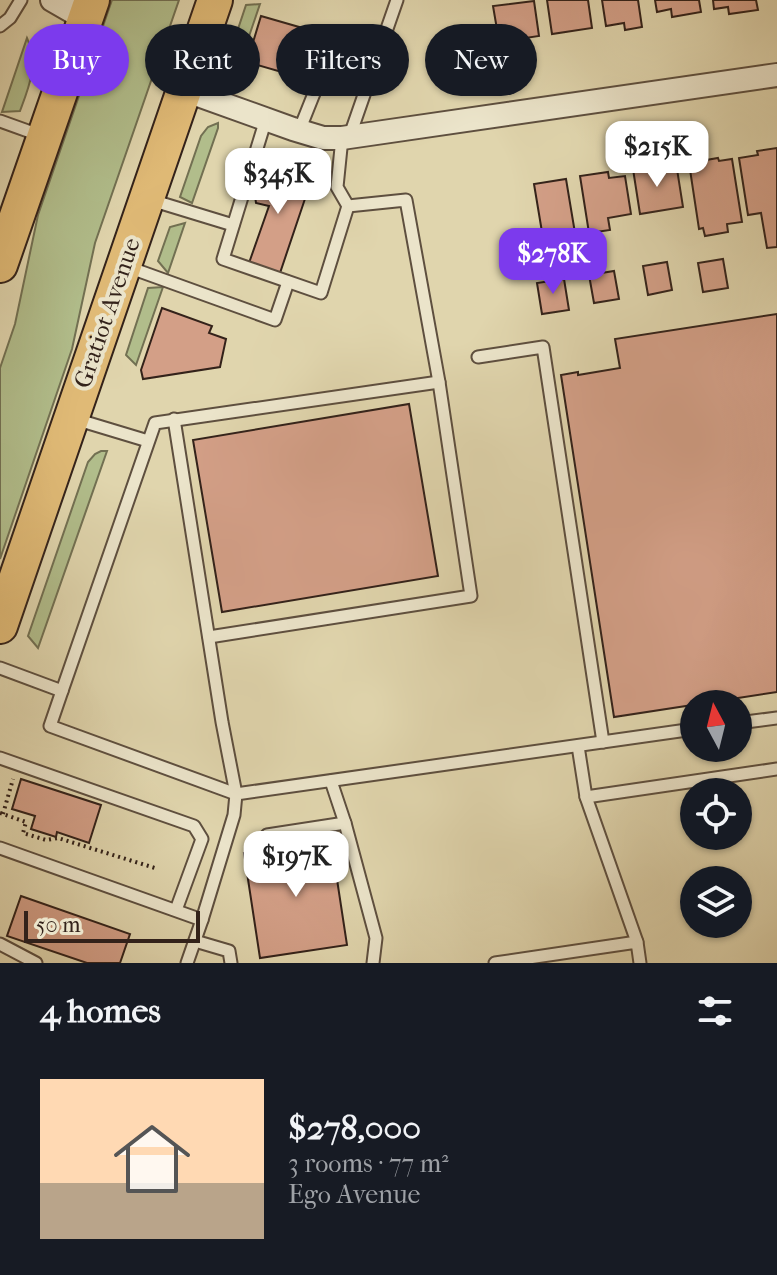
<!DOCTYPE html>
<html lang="en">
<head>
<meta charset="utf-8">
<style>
	body { margin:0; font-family:"IM FELL French Canon",serif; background:#242831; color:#f1f3f6; height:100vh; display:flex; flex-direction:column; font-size:30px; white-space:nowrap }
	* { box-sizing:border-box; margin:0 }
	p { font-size:26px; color:#9ea1a6 }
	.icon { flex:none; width:44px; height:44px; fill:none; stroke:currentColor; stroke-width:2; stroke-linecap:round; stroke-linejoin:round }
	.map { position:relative; height:963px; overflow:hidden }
	.drawer { display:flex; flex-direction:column; background:#171b24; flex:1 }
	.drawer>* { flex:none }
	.guide { position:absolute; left:24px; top:24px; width:730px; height:72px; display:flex; gap:16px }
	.needle { width:52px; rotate:353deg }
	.tools { position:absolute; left:680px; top:690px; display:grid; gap:16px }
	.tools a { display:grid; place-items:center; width:72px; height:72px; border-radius:50%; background:#171b24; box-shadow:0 2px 6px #0004; font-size:40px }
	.scale { position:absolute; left:24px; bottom:20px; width:176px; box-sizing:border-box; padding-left:8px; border:4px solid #33221a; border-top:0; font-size:22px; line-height:28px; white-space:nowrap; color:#33221a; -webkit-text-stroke:6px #ebe4ca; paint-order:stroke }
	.price { position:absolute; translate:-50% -68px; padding:0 18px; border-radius:16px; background:#fff; color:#222; font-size:26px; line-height:52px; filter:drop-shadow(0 2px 4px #0008) }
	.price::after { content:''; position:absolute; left:50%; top:48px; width:24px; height:18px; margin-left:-12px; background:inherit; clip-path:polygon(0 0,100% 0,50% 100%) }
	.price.active { background:#7c3aed; color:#fff }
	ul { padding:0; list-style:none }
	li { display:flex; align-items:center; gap:24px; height:200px; padding:0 40px }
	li+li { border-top:2px solid #363941 }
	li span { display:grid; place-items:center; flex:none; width:224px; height:160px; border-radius:0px; color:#555 }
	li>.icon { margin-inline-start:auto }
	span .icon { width:96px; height:96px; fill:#fffc; stroke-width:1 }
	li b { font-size:34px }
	h2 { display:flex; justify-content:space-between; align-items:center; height:96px; padding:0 40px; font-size:34px }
	.chip { padding:0 28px; border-radius:36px; background:#171b24; box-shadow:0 2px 6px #0004; font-size:28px; line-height:72px }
	.chip.active { background:#7c3aed; color:#fff }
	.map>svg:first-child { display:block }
	.green { fill:#b1bd8b; stroke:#727052; stroke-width:2 }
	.building { fill:#d39f87; stroke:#33221a; stroke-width:2 }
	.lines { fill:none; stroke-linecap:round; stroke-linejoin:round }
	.service-casing { stroke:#5e4f3f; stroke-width:15 }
	.minor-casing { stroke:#5e4f3f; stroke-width:26 }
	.primary-casing { stroke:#33221a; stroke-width:38 }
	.path { stroke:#33221a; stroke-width:4; stroke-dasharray:2 4; stroke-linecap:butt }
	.service { stroke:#ebe4ca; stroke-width:11 }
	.minor { stroke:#ebe4ca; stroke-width:22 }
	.primary { stroke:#e0ba76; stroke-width:34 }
	.labels { text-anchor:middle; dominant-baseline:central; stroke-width:8; stroke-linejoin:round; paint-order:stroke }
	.street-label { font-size:24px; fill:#33221a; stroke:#ebe4ca }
</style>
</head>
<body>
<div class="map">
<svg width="777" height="963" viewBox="0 0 777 963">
	<rect width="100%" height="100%" fill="#e0d5ad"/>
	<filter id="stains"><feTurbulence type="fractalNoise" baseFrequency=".0025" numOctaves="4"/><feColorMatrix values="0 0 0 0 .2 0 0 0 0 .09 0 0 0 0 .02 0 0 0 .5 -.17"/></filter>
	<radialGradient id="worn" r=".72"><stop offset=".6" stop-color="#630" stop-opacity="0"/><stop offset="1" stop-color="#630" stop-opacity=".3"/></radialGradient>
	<!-- green -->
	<g class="green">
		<polygon points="112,0 179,0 95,243 72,349 0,559 0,368 15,324 38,215"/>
		<polygon points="260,4 245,48 234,41 246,5"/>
		<path d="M27,38C39,63 29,87 20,111L2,112Z"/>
		<polygon points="218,123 218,128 192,203 180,197 201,136 208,127"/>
		<polygon points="185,223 168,273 158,261 170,227"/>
		<polygon points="163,287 136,365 126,355 148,288"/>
		<polygon points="101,451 107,451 38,648 28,636 88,462 95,454"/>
	</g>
	<!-- building -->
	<g class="building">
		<polygon points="547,0 588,0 592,28 552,34"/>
		<polygon points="602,0 638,0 642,27 625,30 624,23 606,26"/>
		<polygon points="655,0 699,0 701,12 672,17 671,9 657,12"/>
		<polygon points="713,0 756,0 758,10 729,14 728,7 714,9"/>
		<polygon points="534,1 539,36 525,38 526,42 512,44 512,39 499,41 493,6"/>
		<polygon points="261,16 313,31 299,77 247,62"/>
		<polygon points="777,148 777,247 767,248 761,213 748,215 739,158 758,155 757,151"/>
		<polygon points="718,158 719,161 732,159 742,222 727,224 728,232 705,236 703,228 699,229 689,163"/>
		<polygon points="660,165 661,171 677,169 683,207 640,214 633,169"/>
		<polygon points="270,168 311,181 280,273 249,263 269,206 256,203 253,182"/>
		<polygon points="608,172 609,178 625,176 631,214 608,218 610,230 589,233 580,176"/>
		<polygon points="566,179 575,233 543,238 534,184"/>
		<polygon points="723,259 728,288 703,292 698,263"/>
		<polygon points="667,262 672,290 648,295 643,266"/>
		<polygon points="614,271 619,299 594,303 589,275"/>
		<polygon points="564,279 569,310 542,314 537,283"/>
		<polygon points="162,308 212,326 209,333 226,339 220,367 143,379 141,370"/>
		<polygon points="777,314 777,692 614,717 561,375 578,372 578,375 620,368 615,339"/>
		<polygon points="409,404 438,576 222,612 193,440"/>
		<polygon points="21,779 101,805 89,843 57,832 56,837 31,829 35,816 12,809"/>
		<polygon points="331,840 347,945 260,958 244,853"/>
		<polygon points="21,896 130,934 120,963 87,963 7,936"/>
	</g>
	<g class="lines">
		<!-- service casing -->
		<g class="service-casing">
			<g id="service">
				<polyline points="0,26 10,18 21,0"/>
				<polyline points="266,119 223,259 321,293 348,206"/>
				<polyline points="0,121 39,135"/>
				<polyline points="299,131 319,81"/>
				<polyline points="349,138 397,0"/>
				<polyline points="151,200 233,225"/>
				<polyline points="128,267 275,320 288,282"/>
				<polyline points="478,357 543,347 603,742"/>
				<polyline points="75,419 148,441"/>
				<polyline points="174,419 222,722 236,794"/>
				<polyline points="209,637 471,596 439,382 406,200 348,206 337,187 342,138"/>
				<polyline points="0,668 62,691 50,726 236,794"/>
				<polyline points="62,691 155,423 439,382"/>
				<polyline points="738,723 777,718"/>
				<polyline points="578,746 586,797 777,769"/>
				<polyline points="0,758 194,826 202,839 176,910"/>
				<polyline points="331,781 345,823"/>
				<polyline points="586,797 637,942"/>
				<polyline points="267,835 345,823 376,938 373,963"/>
				<polyline points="0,848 202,920"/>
				<polyline points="195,941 229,951 231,963"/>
				<polyline points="0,944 36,963"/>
				<polyline points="187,963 202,920 234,815 236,794 694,729"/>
				<polyline points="495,963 637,942 640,963"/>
			</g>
		</g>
		<!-- minor casing -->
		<g class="minor-casing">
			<g id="minor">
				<polyline points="52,0 85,19"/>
				<polyline points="184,90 293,129 323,138 342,138 777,75"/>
			</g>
		</g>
		<!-- primary casing -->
		<g class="primary-casing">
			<g id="primary">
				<polyline points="0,265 92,0"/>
				<polyline points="0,626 215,0"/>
			</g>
		</g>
		<!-- path -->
		<g class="path">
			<polyline points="0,813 26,822 23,833 46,840 58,838 155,868"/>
			<polyline points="3,814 13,779"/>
		</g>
		<!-- service -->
		<use href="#service" class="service"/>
		<!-- minor -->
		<use href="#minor" class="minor"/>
		<!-- primary -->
		<use href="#primary" class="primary"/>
	</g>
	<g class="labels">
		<!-- street labels -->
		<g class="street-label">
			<text transform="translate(107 313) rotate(-71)">Gratiot Avenue</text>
		</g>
	</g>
	<rect width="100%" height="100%" filter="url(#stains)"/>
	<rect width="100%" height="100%" fill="url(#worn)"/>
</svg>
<div class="tools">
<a><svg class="needle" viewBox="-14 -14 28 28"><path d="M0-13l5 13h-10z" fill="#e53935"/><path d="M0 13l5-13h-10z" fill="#9ea1a6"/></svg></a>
<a><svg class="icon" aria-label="locate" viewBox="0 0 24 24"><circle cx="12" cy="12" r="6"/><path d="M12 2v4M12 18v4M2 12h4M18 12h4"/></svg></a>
<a><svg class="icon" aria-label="layers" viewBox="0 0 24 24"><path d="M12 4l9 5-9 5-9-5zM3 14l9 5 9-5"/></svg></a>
</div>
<div class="scale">50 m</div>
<b class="price" style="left:657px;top:189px">$215K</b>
<b class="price" style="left:278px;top:216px">$345K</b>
<b class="price active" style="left:553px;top:296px">$278K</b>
<b class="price" style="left:296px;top:899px">$197K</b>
<div class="guide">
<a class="chip active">Buy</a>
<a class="chip">Rent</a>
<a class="chip">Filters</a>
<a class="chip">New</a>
</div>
</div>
<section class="drawer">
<h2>4 homes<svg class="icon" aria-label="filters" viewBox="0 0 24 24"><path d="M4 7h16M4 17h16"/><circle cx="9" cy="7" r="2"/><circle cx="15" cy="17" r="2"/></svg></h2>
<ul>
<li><span style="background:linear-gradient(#ffd9b3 65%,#b9a48a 0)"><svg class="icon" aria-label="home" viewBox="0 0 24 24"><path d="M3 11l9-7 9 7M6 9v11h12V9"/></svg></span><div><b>$278,000</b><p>3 rooms · 77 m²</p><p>Ego Avenue</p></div></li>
</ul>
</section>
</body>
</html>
